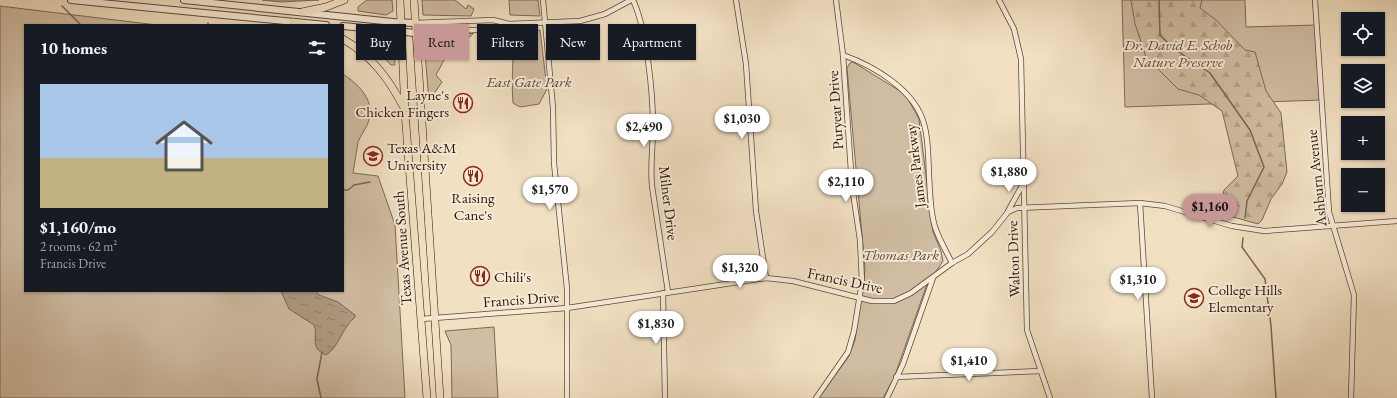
<!DOCTYPE html>
<html lang="en">
<head>
<meta charset="utf-8">
<style>
	body { margin:0; font-family:"EB Garamond",serif; background:#20242c; color:#f1f3f6; height:100vh; display:flex; flex-direction:column; font-size:15px; white-space:nowrap }
	* { box-sizing:border-box; margin:0 }
	p { font-size:13px; color:#9ea1a6 }
	.icon { flex:none; width:22px; height:22px; fill:none; stroke:currentColor; stroke-width:2; stroke-linecap:round; stroke-linejoin:round }
	.map { position:relative; flex:1; overflow:hidden }
	.sheet { position:absolute; left:24px; top:24px; width:320px; height:268px; display:flex; flex-direction:column; background:#171b24; border-radius:0px; box-shadow:0 1px 3px #0004 }
	.sheet>* { flex:none }
	.banner { position:absolute; left:356px; top:24px; width:380px; height:36px; display:flex; gap:8px }
	.tools { position:absolute; left:1341px; top:12px; display:grid; gap:8px }
	.tools a { display:grid; place-items:center; width:44px; height:44px; border-radius:0px; background:#171b24; box-shadow:0 1px 3px #0004; font-size:20px }
	.price { position:absolute; translate:-50% -34px; padding:0 9px; border-radius:14px; background:#fff; color:#222; font-size:13px; line-height:26px; filter:drop-shadow(0 1px 2px #0008) }
	.price::after { content:''; position:absolute; left:50%; top:24px; width:12px; height:9px; margin-left:-6px; background:inherit; clip-path:polygon(0 0,100% 0,50% 100%) }
	.price.current { background:#c59692; color:#111 }
	ul { padding:0; list-style:none }
	li { display:grid; align-content:center; gap:8px; height:212px; padding:0 16px }
	li span { display:grid; place-items:center; height:124px; border-radius:0px; color:#555 }
	li>.icon { margin-inline-start:auto }
	span .icon { width:72px; height:72px; fill:#fffc; stroke-width:1 }
	li b { font-size:17px }
	h2 { display:flex; justify-content:space-between; align-items:center; height:48px; padding:0 16px; font-size:17px }
	.chip { padding:0 14px; border-radius:0px; background:#171b24; box-shadow:0 1px 3px #0004; font-size:14px; line-height:36px }
	.chip.current { background:#c59692; color:#111 }
	.map>svg:first-child { display:block }
	.green { fill:#d0bda3; stroke:#7e6856 }
	.forest { fill:url(#forest-firs); stroke:#7e6856 }
	.water { fill:url(#water-ripples); stroke:#7a6552 }
	.lines { fill:none; stroke-linecap:round; stroke-linejoin:round }
	.stream { stroke:#7a6552; stroke-width:1.5 }
	.minor-casing { stroke:#5e4737; stroke-width:6 }
	.tertiary-casing { stroke:#5e4737; stroke-width:8 }
	.primary-casing { stroke:#2d1409; stroke-width:8 }
	.minor { stroke:#f6ebd7; stroke-width:4.5 }
	.tertiary { stroke:#f6ebd7; stroke-width:6 }
	.primary { stroke:#f1e0c2; stroke-width:7 }
	.labels { text-anchor:middle; dominant-baseline:central; stroke-width:4; stroke-linejoin:round; paint-order:stroke }
	.park-label { font-size:15px; font-style:italic; fill:#5e4737; stroke:#f6ebd7 }
	.poi-label { font-size:15px; fill:#2d1409; stroke:#f6ebd7; text-anchor:start }
	.street-label { font-size:15px; fill:#2d1409; stroke:#f6ebd7 }
</style>
</head>
<body>
<div class="map">
<svg width="1397" height="398" viewBox="0 0 1397 398">
	<defs>
		<pattern id="forest-firs" width="22" height="20" patternUnits="userSpaceOnUse"><rect width="22" height="20" fill="#d0bda3"/><path d="M5 1l3.5 6h-7zM16 11l3.5 6h-7z" fill="#b3a28b"/></pattern>
		<pattern id="water-ripples" width="26" height="14" patternUnits="userSpaceOnUse"><rect width="26" height="14" fill="#ae9b83"/><path d="M2 4q2-2 4 0t4 0M15 11q2-2 4 0t4 0" fill="none" stroke="#8e7d69"/></pattern>
	</defs>
	<rect width="100%" height="100%" fill="#f1e0c2"/>
	<filter id="stains"><feTurbulence type="fractalNoise" baseFrequency=".005" numOctaves="4"/><feColorMatrix values="0 0 0 0 .2 0 0 0 0 .09 0 0 0 0 .02 0 0 0 .5 -.17"/></filter>
	<radialGradient id="worn" r=".72"><stop offset=".6" stop-color="#630" stop-opacity="0"/><stop offset="1" stop-color="#630" stop-opacity=".3"/></radialGradient>
	<!-- green -->
	<g class="green">
		<polygon points="262,0 319,0 281,2"/>
		<polygon points="367,0 392,0 393,11 386,15 358,11 358,7"/>
		<polygon points="422,0 455,0 466,9 468,5 474,9 471,16 423,15"/>
		<polygon points="509,0 538,0 540,16 510,15"/>
		<polygon points="1122,0 1245,0 1246,27 1316,25 1321,100 1125,107"/>
		<path d="M0,6L157,25H25V291H343V74C358,84 375,100 369,120C367,128 361,134 358,142C356,152 355,163 353,173L378,176L395,225L405,398H0Z"/>
		<path d="M540,30L547,89L539,104L520,107L513,103C511,78 514,57 513,32Z"/>
		<polygon points="358,33 387,36 393,40 395,65 391,65 377,50 358,35"/>
		<polygon points="474,33 444,60 436,75 442,82 429,101 424,41"/>
		<polygon points="853,62 900,91 908,99 919,119 933,232 941,251 943,261 926,287 894,378 883,398 819,398 849,356 855,340 865,269 847,68 850,63"/>
		<polygon points="494,327 498,398 452,398 451,345 445,331"/>
	</g>
	<!-- forest -->
	<polygon class="forest" points="1131,0 1202,0 1200,8 1216,20 1245,50 1255,52 1266,91 1281,113 1287,172 1282,184 1271,199 1262,220 1258,224 1219,213 1224,190 1238,176 1222,111 1199,95 1178,89 1146,57 1135,24"/>
	<!-- water -->
	<path class="water" d="M281,291H315L319,295L338,302L355,315V317C342,328 339,347 326,355C308,347 319,337 314,325L289,309Z"/>
	<g class="lines">
		<!-- stream -->
		<g class="stream">
			<polyline points="1159,0 1160,35 1173,48 1210,73 1250,130 1264,167 1247,201 1245,218"/>
			<polyline points="62,6 81,25"/>
			<polyline points="208,23 208,25"/>
			<polyline points="343,190 348,190 354,185 370,182"/>
			<polyline points="1243,238 1242,247 1265,279 1271,326 1276,398"/>
			<polyline points="321,398 317,379 322,352"/>
		</g>
		<!-- minor casing -->
		<g class="minor-casing">
			<g id="minor">
				<polyline points="543,0 553,108 554,163 567,289 567,398"/>
				<path d="M633,0C647,30 653,94 653,127C653,147 650,166 652,186L668,292"/>
				<polyline points="736,0 746,64 756,211 766,278"/>
				<polyline points="999,0 1014,29 1021,59 1027,330 1050,398"/>
				<polyline points="1315,0 1329,212 1354,295 1351,398"/>
				<polyline points="415,23 493,20 509,24"/>
				<polyline points="415,33 496,29 509,24 580,21 605,14 631,0"/>
				<path d="M843,55C874,66 915,90 924,124C929,140 928,158 929,175C930,192 930,211 935,227C939,239 946,251 952,263"/>
				<polyline points="1140,203 1152,398"/>
				<polyline points="1008,211 1023,184"/>
				<polyline points="663,293 665,398"/>
				<polyline points="421,319 567,308 766,278 793,281 872,301 894,301 911,293 952,263 968,254 992,232 1008,212 1017,208 1140,203 1165,206 1232,226 1264,231 1397,221"/>
				<polyline points="896,377 1041,371"/>
				<polyline points="816,398 848,352 854,331 862,282 860,240 852,186 843,55 836,0"/>
				<polyline points="887,398 903,364 933,278"/>
			</g>
		</g>
		<!-- tertiary casing -->
		<g class="tertiary-casing">
			<g id="tertiary">
				<polyline points="71,0 326,25"/>
				<polyline points="184,0 393,22 415,23"/>
				<polyline points="343,26 415,33"/>
			</g>
		</g>
		<!-- primary casing -->
		<g class="primary-casing">
			<g id="primary">
				<polyline points="400,0 405,112 427,398"/>
				<polyline points="414,0 440,398"/>
				<polyline points="302,12 326,7 344,0"/>
				<polyline points="293,22 304,25"/>
				<path d="M343,39C372,56 389,79 404,108"/>
			</g>
		</g>
		<!-- minor -->
		<use href="#minor" class="minor"/>
		<!-- tertiary -->
		<use href="#tertiary" class="tertiary"/>
		<!-- primary -->
		<use href="#primary" class="primary"/>
	</g>
	<!-- icons -->
	<defs>
		<g id="restaurant-ring" transform="scale(1)"><circle r="9.5" fill="#f6ebd7" stroke="#8f2418" stroke-width="1.5"/><path d="M-5-6h1v4h1v-4h1v4h1v-4h1v5L-1.5 .5V6h-2V.5L-5-1ZM5-6V6H3V1.5H1.5Q1.5-4 5-6Z" fill="#8f2418"/></g>
		<g id="university-ring" transform="scale(1)"><circle r="9.5" fill="#f6ebd7" stroke="#8f2418" stroke-width="1.5"/><path d="M0-5L7-2L0 1L-7-2ZM-4 1L0 2.5L4 1V4Q0 6-4 4Z" fill="#8f2418"/></g>
		<g id="school-ring" transform="scale(1)"><circle r="9.5" fill="#f6ebd7" stroke="#8f2418" stroke-width="1.5"/><path d="M0-5L7-2L0 1L-7-2ZM-4 1L0 2.5L4 1V4Q0 6-4 4Z" fill="#8f2418"/></g>
	</defs>
	<g fill-rule="evenodd">
		<use href="#restaurant-ring" x="463" y="103"/>
		<use href="#university-ring" x="373" y="156"/>
		<use href="#restaurant-ring" x="473" y="176"/>
		<use href="#restaurant-ring" x="480" y="276"/>
		<use href="#school-ring" x="1194" y="298"/>
	</g>
	<g class="labels">
		<!-- park labels -->
		<g class="park-label">
			<text x="1178" y="44">Dr. David E. Schob<tspan x="1178" dy="17">Nature Preserve</tspan></text>
			<text x="529" y="81">East Gate Park</text>
			<text x="901" y="254">Thomas Park</text>
		</g>
		<!-- poi labels -->
		<g class="poi-label">
			<text x="449" y="94" text-anchor="end">Layne's<tspan x="449" dy="17">Chicken Fingers</tspan></text>
			<text x="387" y="147">Texas A&amp;M<tspan x="387" dy="17">University</tspan></text>
			<text x="473" y="197" text-anchor="middle">Raising<tspan x="473" dy="17">Cane's</tspan></text>
			<text x="494" y="276">Chili's</text>
			<text x="1208" y="289">College Hills<tspan x="1208" dy="17">Elementary</tspan></text>
		</g>
		<!-- street labels -->
		<g class="street-label">
			<text transform="translate(835 110) rotate(-94)">Puryear Drive</text>
			<text transform="translate(915 166) rotate(-97)">James Parkway</text>
			<text transform="translate(1316 178) rotate(-96)">Ashburn Avenue</text>
			<text transform="translate(669 203) rotate(83)">Milner Drive</text>
			<text transform="translate(402 248) rotate(-94)">Texas Avenue South</text>
			<text transform="translate(1013 259) rotate(-92)">Walton Drive</text>
			<text transform="translate(845 280) rotate(12)">Francis Drive</text>
			<text transform="translate(521 299) rotate(-4)">Francis Drive</text>
		</g>
	</g>
	<rect width="100%" height="100%" filter="url(#stains)"/>
	<rect width="100%" height="100%" fill="url(#worn)"/>
</svg>
<div class="tools">
<a><svg class="icon" aria-label="locate" viewBox="0 0 24 24"><circle cx="12" cy="12" r="6"/><path d="M12 2v4M12 18v4M2 12h4M18 12h4"/></svg></a>
<a><svg class="icon" aria-label="layers" viewBox="0 0 24 24"><path d="M12 4l9 5-9 5-9-5zM3 14l9 5 9-5"/></svg></a>
<a>+</a>
<a>−</a>
</div>
<b class="price" style="left:742px;top:140px">$1,030</b>
<b class="price" style="left:644px;top:148px">$2,490</b>
<b class="price" style="left:1009px;top:193px">$1,880</b>
<b class="price" style="left:846px;top:203px">$2,110</b>
<b class="price" style="left:550px;top:211px">$1,570</b>
<b class="price current" style="left:1210px;top:228px">$1,160</b>
<b class="price" style="left:740px;top:289px">$1,320</b>
<b class="price" style="left:1138px;top:301px">$1,310</b>
<b class="price" style="left:656px;top:345px">$1,830</b>
<b class="price" style="left:969px;top:382px">$1,410</b>
<div class="banner">
<a class="chip">Buy</a>
<a class="chip current">Rent</a>
<a class="chip">Filters</a>
<a class="chip">New</a>
<a class="chip">Apartment</a>
</div>
<section class="sheet">
<h2>10 homes<svg class="icon" aria-label="filters" viewBox="0 0 24 24"><path d="M4 7h16M4 17h16"/><circle cx="9" cy="7" r="2"/><circle cx="15" cy="17" r="2"/></svg></h2>
<ul>
<li><span style="background:linear-gradient(#a9c7e8 60%,#c2b280 0)"><svg class="icon" aria-label="home" viewBox="0 0 24 24"><path d="M3 11l9-7 9 7M6 9v11h12V9"/></svg></span><div><b>$1,160/mo</b><p>2 rooms · 62 m²</p><p>Francis Drive</p></div></li>
</ul>
</section>
</div>
</body>
</html>
